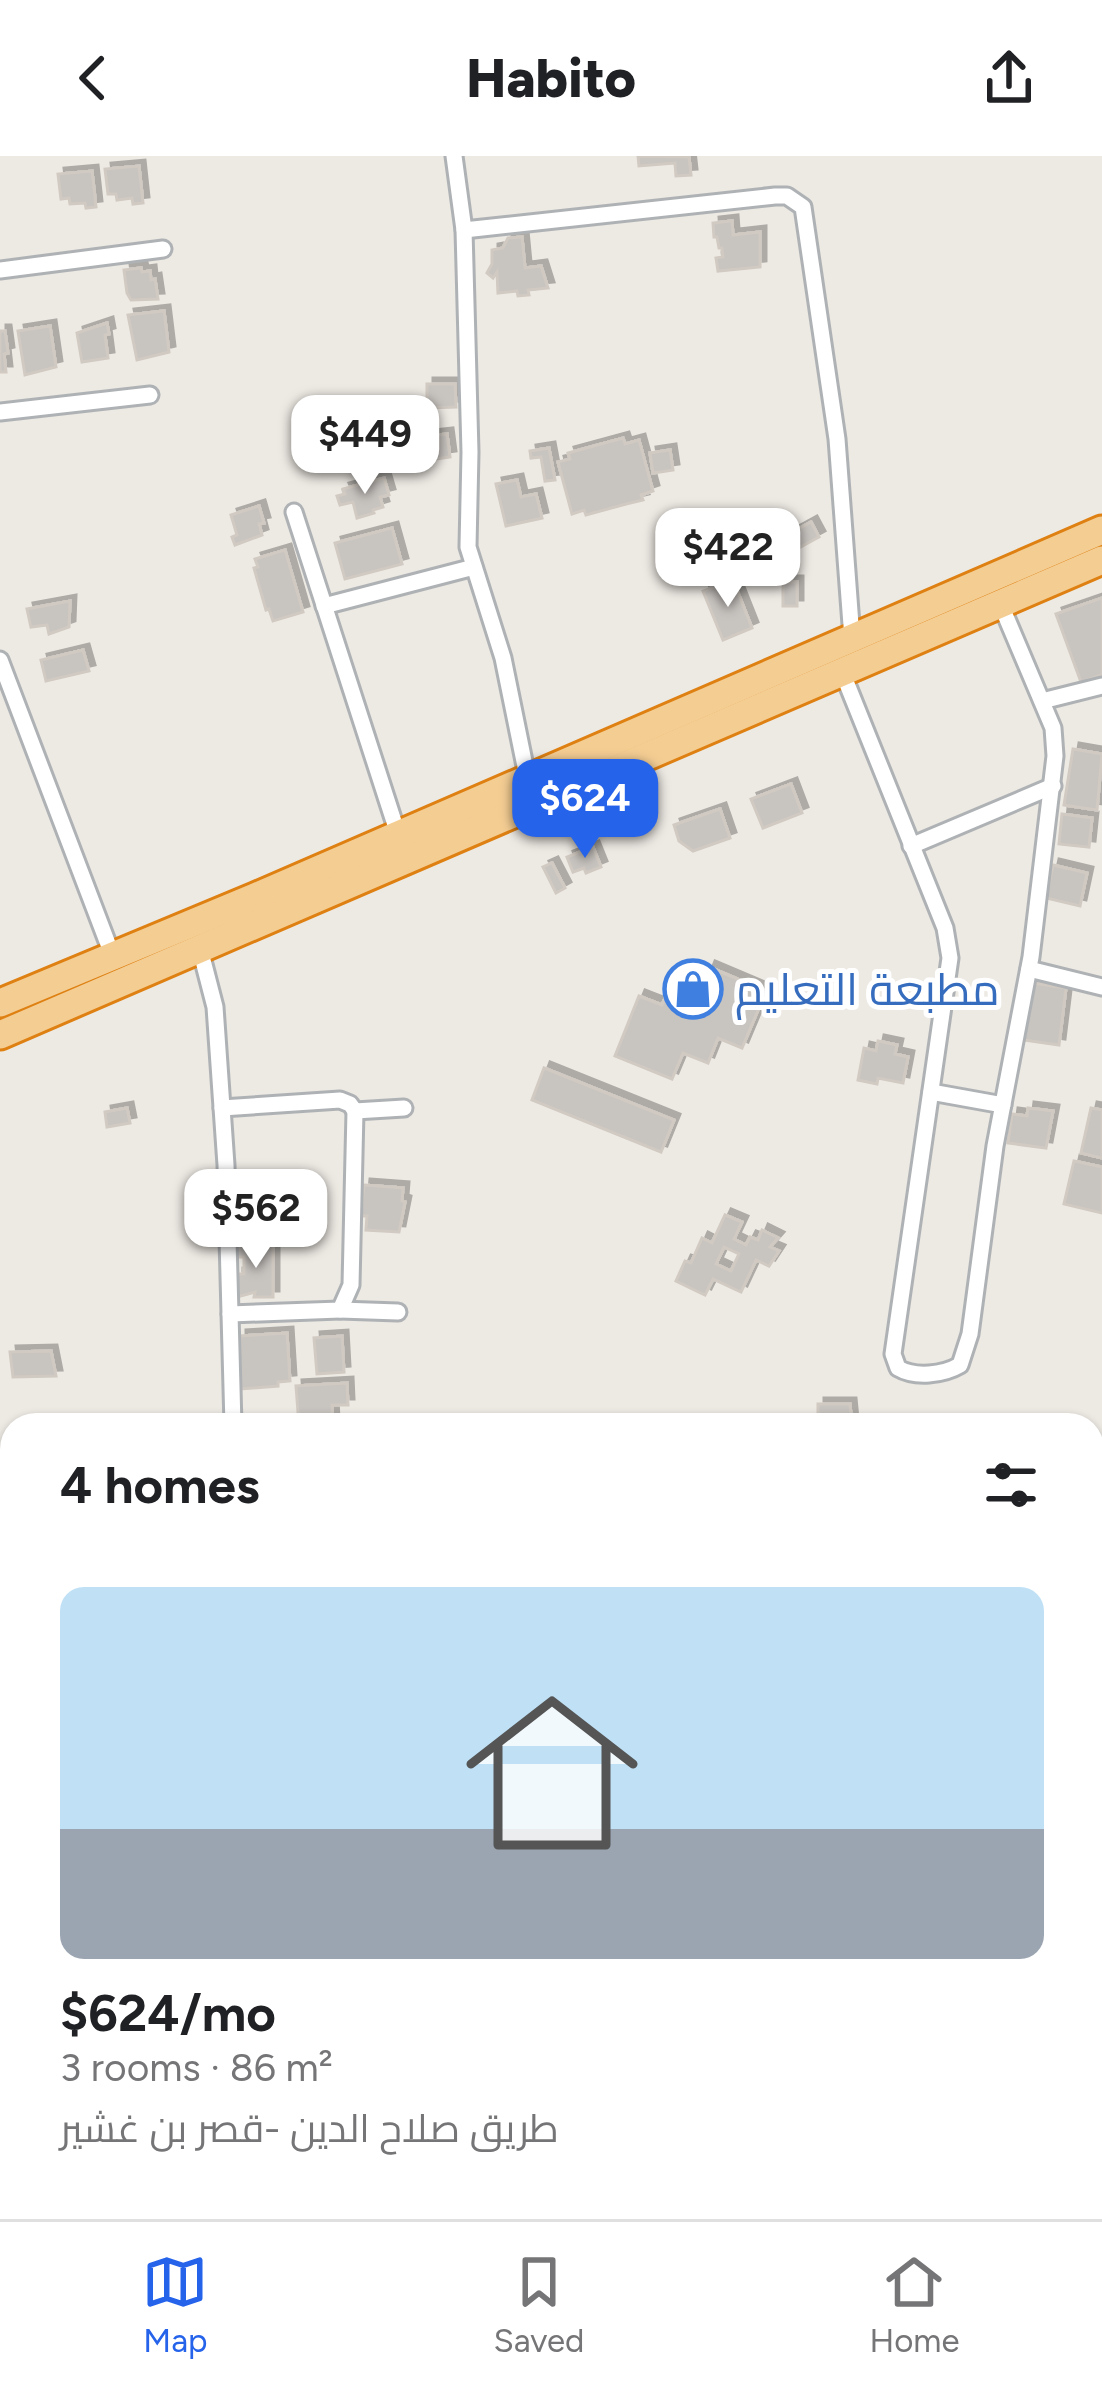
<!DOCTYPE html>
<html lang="en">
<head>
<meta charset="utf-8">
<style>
	body { margin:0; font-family:Figtree,Cairo,sans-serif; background:#f2f2f2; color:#202124; height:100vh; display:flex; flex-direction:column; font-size:45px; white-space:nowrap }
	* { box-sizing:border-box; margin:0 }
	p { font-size:39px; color:#757577 }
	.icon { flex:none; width:66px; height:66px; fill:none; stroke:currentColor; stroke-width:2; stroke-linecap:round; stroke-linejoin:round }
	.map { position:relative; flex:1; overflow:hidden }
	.side { position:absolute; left:0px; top:1257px; width:1104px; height:807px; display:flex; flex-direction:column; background:#fff; border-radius:36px 36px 0 0; box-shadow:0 3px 9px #0004 }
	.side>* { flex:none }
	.price { position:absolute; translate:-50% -102px; padding:0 27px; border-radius:24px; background:#fff; color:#222; font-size:39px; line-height:78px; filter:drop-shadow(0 3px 6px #0008) }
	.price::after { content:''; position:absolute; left:50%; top:72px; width:36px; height:27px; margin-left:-18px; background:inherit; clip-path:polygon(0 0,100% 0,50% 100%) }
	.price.selected { background:#2563eb; color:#fff }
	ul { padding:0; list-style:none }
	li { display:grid; align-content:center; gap:24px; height:636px; padding:0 60px }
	li span { display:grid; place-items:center; height:372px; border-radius:24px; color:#555 }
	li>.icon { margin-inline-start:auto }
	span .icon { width:216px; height:216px; fill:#fffc; stroke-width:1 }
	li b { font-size:51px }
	h2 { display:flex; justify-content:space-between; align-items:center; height:144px; padding:0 60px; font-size:51px }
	header { display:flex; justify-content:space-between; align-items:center; height:156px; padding:0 60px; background:#fff; font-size:54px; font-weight:800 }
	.tab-bar { display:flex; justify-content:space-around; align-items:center; height:168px; border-top:3px solid #e0e0e0; background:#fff; font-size:33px; color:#757577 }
	.tab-bar a { display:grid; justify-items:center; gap:6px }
	.tab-bar .selected { color:#2563eb }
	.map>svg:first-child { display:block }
	.building { fill:#c8c4c0; stroke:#d1cac2; stroke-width:3; fill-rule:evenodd; filter:url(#shadow) }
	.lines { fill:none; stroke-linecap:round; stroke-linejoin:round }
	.street-casing { stroke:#afb2b5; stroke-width:21 }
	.highway-casing { stroke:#de8012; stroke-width:33 }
	.street { stroke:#fff; stroke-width:15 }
	.highway { stroke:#f4cd93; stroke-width:27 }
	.labels { text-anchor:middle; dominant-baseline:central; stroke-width:10; stroke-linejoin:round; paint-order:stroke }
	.shop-label { font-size:45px; fill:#366cbe; stroke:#fff; text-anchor:start }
</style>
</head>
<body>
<header><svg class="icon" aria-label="back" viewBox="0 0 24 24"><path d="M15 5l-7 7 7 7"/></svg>Habito<svg class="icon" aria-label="share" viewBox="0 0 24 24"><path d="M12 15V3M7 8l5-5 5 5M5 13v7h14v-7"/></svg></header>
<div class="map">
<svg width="1102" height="2063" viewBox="0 0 1102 2063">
	<defs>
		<filter id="shadow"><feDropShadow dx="6" dy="-6" stdDeviation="0" flood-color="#0004"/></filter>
	</defs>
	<rect width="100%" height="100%" fill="#ede9e3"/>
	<!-- building -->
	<g class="building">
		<polygon points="638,0 689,1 691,19 676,20 675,7 639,10"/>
		<polygon points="139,10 143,47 133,48 132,42 117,44 116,38 108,38 105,13"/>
		<polygon points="92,15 96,51 86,52 85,47 70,48 69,42 61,43 58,18"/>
		<polygon points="732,65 733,79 760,76 760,111 718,115 716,102 723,101 722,92 719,92 717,81 714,81 713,67"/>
		<polygon points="522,81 525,112 541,110 548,132 528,134 529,139 518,140 517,135 498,137 497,116 493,122 487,117 492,108 492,94 503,92 508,82"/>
		<polygon points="141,112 142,116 150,115 151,124 155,123 158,143 131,144 127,137 124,114"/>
		<polygon points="164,155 169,196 137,204 128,159"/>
		<polygon points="107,167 109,178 105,179 108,202 82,206 77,177"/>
		<polygon points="50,170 56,211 25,219 18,175"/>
		<polygon points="0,175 5,175 8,197 4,198 6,216 0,216"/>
		<polygon points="427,228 455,228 456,251 427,252"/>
		<polygon points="447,278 450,301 422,305 419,281"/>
		<polygon points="623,282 625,288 639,284 653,335 641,339 643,344 626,348 586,359 584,354 572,358 558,306 570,303 568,297"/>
		<polygon points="549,292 555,324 545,325 541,301 531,302 530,295"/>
		<polygon points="670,294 673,314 653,317 650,297"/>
		<polygon points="384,322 389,339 380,341 383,351 373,354 374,357 357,362 353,346 340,349 337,340 345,338 343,333"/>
		<polygon points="517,324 521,341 536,338 542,362 506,370 496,328"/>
		<polygon points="259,350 264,367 259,368 262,379 235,389 232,381 237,379 231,359"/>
		<polygon points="692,364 703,400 686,406 675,370"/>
		<polygon points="811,366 819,381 797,393 789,378"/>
		<polygon points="392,372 402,408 345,423 335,387"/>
		<polygon points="285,394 303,456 273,465 269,453 266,454 254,412 258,411 255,403"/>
		<polygon points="733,424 752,472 723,484 703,435"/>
		<rect x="783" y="426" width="14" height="24"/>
		<polygon points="1102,442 1102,519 1081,526 1056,458"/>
		<polygon points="70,445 69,471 49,478 47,469 31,471 27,453"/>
		<polygon points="83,494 89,515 46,525 41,504"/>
		<polygon points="1073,593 1102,598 1097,654 1064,649"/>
		<polygon points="791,628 802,657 763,672 751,643"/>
		<polygon points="720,653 730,682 693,695 679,685 674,669"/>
		<polygon points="1062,658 1092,662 1089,691 1059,688"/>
		<polygon points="593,691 601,711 586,717 584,712 573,716 567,701"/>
		<polygon points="552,707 565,732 556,737 543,711"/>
		<polygon points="1053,709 1087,717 1080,750 1046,742"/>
		<polygon points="709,811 766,835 742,892 718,882 708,907 683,897 672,923 615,900 639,840 662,849 672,825 699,836"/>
		<polygon points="1032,827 1066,832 1059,889 1024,884"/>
		<polygon points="878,885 897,889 895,898 908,901 903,927 878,922 877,928 858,924 864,892 876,895"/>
		<polygon points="544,912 674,964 661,996 532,944"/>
		<polygon points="127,952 130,967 107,971 105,956"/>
		<polygon points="1028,952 1053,955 1046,992 1008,987 1012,958 1027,960"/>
		<polygon points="1091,952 1102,954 1102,1002 1081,997"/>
		<polygon points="1074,1005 1102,1011 1102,1057 1064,1048"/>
		<polygon points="364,1029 403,1032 402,1045 405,1046 399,1076 366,1074 367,1060 361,1060"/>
		<path d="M725,1059L742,1066L734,1083L746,1089L750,1081L758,1084L762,1074L778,1082L770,1091L779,1095L769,1110L756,1104L741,1136L713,1123L705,1139L676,1125L685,1105L691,1107L702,1082L712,1087ZM724,1091L739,1098L731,1115L716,1108Z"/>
		<polygon points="237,1088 273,1089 273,1141 254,1141 255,1136 237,1141 237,1118 244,1118 244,1101 237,1101"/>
		<polygon points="287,1177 290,1225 278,1226 278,1230 241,1233 240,1180"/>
		<polygon points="342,1180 344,1216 317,1218 314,1182"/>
		<polygon points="51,1195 56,1220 13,1221 10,1196"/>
		<polygon points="347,1227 348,1249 332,1249 333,1269 299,1269 296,1230"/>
		<polygon points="818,1248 850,1248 852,1269 818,1269"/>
		<polygon points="1092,1471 1102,1474 1102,1507 1092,1504"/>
		<polygon points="1092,1629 1102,1637 1102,1693 1092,1691"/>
		<polygon points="0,1731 12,1739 8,1748 12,1751 12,1765 2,1781"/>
		<polygon points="1092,1776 1102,1783 1102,1800 1092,1815"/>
		<polygon points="530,2052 588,2052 583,2063 535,2063 526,2059"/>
	</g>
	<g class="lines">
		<!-- street casing -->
		<g class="street-casing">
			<g id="street">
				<polyline points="454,0 464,74 470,296 468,391 503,502 527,620"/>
				<polyline points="464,74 775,40 787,40 803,51 837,283 852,482"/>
				<polyline points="0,114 163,93"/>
				<polyline points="0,256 150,239"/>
				<polyline points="294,356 398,678"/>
				<polyline points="324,450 474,411"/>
				<polyline points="0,504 113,801"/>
				<path d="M843,518L945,772L950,802L893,1198L898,1212C915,1222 943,1219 960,1209L970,1178L995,990L1031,801L1055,600L1053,572L1001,449"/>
				<polyline points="1042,545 1102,530"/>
				<polyline points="911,690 1053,630"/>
				<polyline points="200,793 215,851 226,1009 233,1269"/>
				<polyline points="1029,813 1102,831"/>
				<polyline points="931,936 1003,949"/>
				<polyline points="222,952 340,944 350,948 355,955 404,952"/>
				<polyline points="340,1154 398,1156"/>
				<polyline points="230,1158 340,1154 351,1129 355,955"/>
				<polyline points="1092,1601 1102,1604"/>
				<polyline points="0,1661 12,1640"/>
				<polyline points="1092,1742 1102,1749"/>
				<polyline points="0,1860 12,1862"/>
				<polyline points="0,2018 12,2019"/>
				<polyline points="112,2052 128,2052"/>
				<polyline points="769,2063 775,2052"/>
			</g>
		</g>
		<!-- highway casing -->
		<g class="highway-casing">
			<g id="highway">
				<polyline points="0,847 255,741 1102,374"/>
				<polyline points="0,879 1102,404"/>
			</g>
		</g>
		<!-- street -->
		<use href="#street" class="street"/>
		<!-- highway -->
		<use href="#highway" class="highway"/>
	</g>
	<!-- icons -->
	<defs>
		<g id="shop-ring" transform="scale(3)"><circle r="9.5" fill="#fff" stroke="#3f7fe0" stroke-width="1.5"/><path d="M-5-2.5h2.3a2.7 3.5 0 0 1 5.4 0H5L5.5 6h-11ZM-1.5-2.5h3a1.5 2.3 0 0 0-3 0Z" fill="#3f7fe0"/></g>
	</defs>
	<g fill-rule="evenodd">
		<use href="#shop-ring" x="693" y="833"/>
	</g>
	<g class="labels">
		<!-- shop labels -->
		<g class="shop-label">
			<text x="735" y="833">مطبعة التعليم</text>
		</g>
	</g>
</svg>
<b class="price" style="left:365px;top:341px">$449</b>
<b class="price" style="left:728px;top:454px">$422</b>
<b class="price selected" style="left:585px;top:705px">$624</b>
<b class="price" style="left:256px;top:1115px">$562</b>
<section class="side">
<h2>4 homes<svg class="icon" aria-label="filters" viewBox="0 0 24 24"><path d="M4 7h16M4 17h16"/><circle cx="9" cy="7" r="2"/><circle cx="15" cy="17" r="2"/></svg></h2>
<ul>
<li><span style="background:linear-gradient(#bfe0f5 65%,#9aa5b1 0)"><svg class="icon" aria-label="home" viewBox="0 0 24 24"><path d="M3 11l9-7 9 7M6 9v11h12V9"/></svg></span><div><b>$624/mo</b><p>3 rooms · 86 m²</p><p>طريق صلاح الدين -قصر بن غشير</p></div></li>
</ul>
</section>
</div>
<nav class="tab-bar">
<a class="selected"><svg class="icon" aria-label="map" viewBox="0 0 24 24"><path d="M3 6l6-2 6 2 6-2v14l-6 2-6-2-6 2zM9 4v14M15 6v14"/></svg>Map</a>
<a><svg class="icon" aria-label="saved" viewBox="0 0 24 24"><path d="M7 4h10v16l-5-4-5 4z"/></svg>Saved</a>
<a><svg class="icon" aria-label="home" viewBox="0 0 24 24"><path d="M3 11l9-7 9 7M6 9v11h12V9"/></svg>Home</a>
</nav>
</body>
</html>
